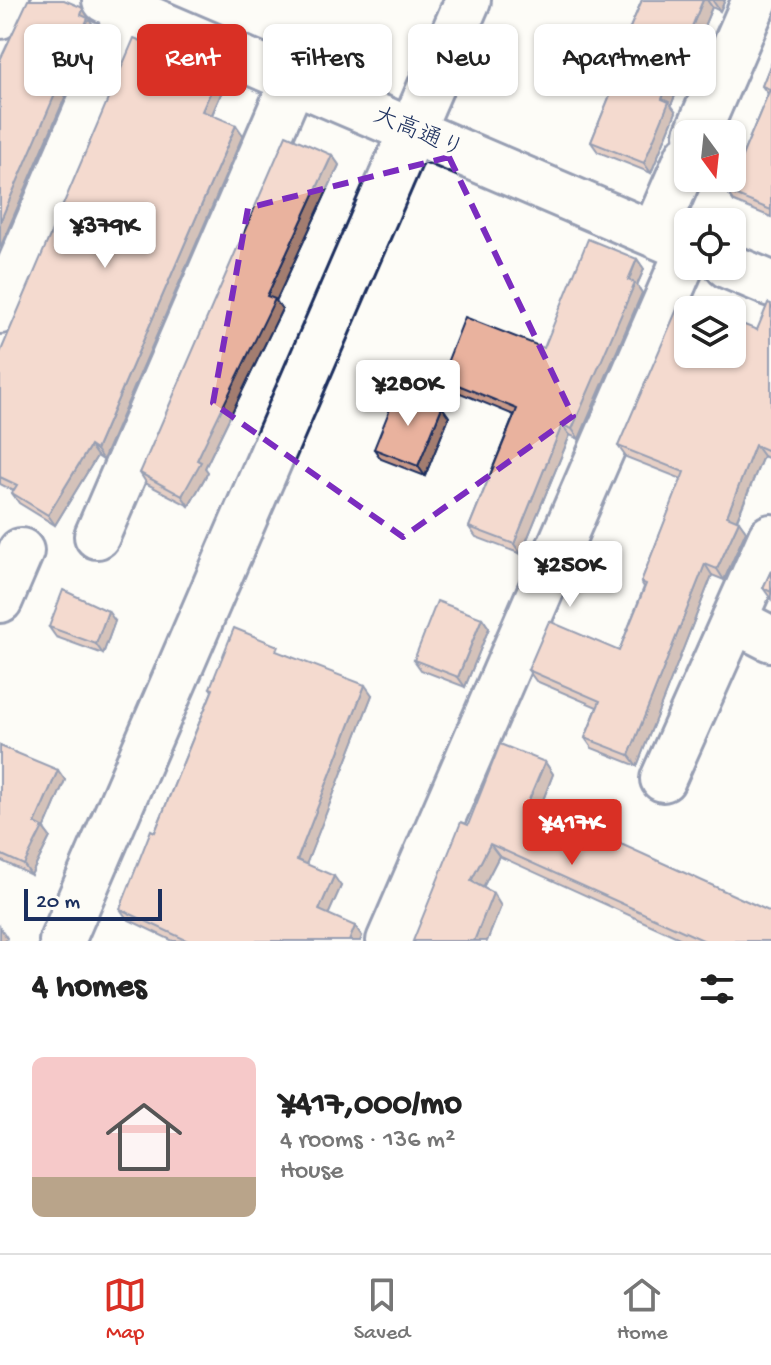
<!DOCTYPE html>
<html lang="en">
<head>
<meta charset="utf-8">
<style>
	body { margin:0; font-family:"Gochi Hand","Klee One",sans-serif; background:#f2f2f2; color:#222; height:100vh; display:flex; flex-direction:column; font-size:30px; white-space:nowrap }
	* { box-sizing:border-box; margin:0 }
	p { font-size:26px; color:#767676 }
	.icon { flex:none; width:44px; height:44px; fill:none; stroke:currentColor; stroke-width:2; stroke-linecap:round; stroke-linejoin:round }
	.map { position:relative; height:941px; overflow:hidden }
	.sheet { display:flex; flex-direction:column; background:#fff; flex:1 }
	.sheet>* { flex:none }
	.banner { position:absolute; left:24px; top:24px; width:724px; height:72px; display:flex; gap:16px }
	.needle { width:52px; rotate:165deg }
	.controls { position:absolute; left:674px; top:120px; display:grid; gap:16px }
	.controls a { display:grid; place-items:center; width:72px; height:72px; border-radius:12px; background:#fff; box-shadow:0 2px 6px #0004; font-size:40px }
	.scale { position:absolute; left:24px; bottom:20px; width:138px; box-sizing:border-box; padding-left:8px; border:4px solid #1b2f5e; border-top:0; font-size:22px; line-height:28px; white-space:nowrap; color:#1b2f5e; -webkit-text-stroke:6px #fdfcf7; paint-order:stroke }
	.price { position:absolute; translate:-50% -68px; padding:0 18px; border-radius:8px; background:#fff; color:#222; font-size:26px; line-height:52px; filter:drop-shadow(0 2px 4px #0008) }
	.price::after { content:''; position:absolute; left:50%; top:48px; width:24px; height:18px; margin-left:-12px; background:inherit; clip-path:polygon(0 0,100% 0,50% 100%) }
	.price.on { background:#d93025; color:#fff }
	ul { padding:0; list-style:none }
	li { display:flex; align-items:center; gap:24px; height:200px; padding:0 32px }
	li span { display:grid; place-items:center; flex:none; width:224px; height:160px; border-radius:12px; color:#555 }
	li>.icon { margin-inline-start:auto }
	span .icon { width:96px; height:96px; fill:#fffc; stroke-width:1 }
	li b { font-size:34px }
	h2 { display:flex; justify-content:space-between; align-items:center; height:96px; padding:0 32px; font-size:34px }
	.tag { padding:0 28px; border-radius:12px; background:#fff; box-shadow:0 2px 6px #0004; font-size:28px; line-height:72px }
	.tag.on { background:#d93025; color:#fff }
	.tab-bar { display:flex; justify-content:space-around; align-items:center; height:112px; border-top:2px solid #e0e0e0; background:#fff; font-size:22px; color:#767676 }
	.tab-bar a { display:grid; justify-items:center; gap:4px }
	.tab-bar .on { color:#d93025 }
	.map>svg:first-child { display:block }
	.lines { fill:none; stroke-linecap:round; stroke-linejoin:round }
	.street-casing { stroke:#1b2f5e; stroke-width:50 }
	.street { stroke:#fdfcf7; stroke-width:44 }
	.wall { fill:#c89988; stroke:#1b2f5e; stroke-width:2 }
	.shaded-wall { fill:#a37d6f; stroke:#1b2f5e; stroke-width:2 }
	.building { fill:#e9b29e; stroke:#1b2f5e; stroke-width:2 }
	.marked { fill:none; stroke:#7b2cbf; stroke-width:6; stroke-dasharray:16 10; stroke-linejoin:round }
	.labels { text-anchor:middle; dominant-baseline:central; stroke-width:8; stroke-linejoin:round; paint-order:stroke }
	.street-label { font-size:24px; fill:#1b2f5e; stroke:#fdfcf7 }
</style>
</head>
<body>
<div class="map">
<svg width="771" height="941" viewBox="0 0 771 941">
	<rect width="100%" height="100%" fill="#fdfcf7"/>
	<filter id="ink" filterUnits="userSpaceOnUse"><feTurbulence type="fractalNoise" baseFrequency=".0125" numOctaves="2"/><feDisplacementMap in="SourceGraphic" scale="16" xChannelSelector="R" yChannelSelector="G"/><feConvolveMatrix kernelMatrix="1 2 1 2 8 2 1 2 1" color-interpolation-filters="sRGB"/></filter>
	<g filter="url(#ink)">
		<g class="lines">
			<!-- street casing -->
			<g class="street-casing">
				<g id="street">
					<polyline points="105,0 688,249"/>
					<polyline points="0,16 7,0"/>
					<polyline points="697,134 755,0"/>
					<polyline points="654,234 688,156"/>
					<polyline points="728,266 771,284"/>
					<polyline points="0,311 134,0"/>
					<polyline points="97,536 293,81"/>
					<polyline points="0,600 21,551"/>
					<polyline points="734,620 771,639"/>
					<polyline points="663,779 771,537"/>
					<polyline points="62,941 468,0"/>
					<polyline points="389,941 688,250"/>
				</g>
			</g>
			<!-- street -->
			<use href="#street" class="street"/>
		</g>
		<!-- wall -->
		<g class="wall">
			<polygon points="642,0 725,0 720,11 712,7 671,105 676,112 651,173 598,152 591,142 628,51 623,44"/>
			<polygon points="181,58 188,68 186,72 221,94 212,115 243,135 103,460 97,456 55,525 19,503 12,493 14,491 0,484 0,353"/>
			<polygon points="771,63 771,217 734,202 727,192 768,94 762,86"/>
			<polygon points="332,155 339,165 276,301 282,309 205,468 208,472 189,506 147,484 140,473"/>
			<polygon points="637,259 644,269 637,285 642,293 579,439 570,435 521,554 476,537 469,527 514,415 448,388 441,378 544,348"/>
			<polygon points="771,304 771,459 763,456 737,520 746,531 724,580 712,575 637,766 592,748 585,738 597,707 536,681 528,670 619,651 644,587 641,582 682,479 626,457 618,446 757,330"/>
			<polygon points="442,407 449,417 425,476 381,459 374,449"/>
			<polygon points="771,571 771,599 763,588"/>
			<polygon points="482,618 489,628 465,687 421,670 414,660"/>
			<polygon points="115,621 103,654 56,637 49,627"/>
			<polygon points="284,654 372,695 306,864 341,886 328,914 362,936 360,941 173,941 127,919 120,909 155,832 212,691 210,688"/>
			<polygon points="0,746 65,780 44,829 50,837 31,875 0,860"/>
			<polygon points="545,762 553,774 540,808 771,941 686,941 499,856 483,887 501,906 487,941 468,825"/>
		</g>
		<!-- shaded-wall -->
		<g class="shaded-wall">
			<polygon points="703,0 707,0 712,7 671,105 676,112 651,173 644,163 662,99"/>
			<polygon points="713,0 725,0 720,11 713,1"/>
			<polygon points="83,9 95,28 0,248 0,222"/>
			<polygon points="181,58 188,68 183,78 176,68"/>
			<polygon points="214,84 221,94 209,121 202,111"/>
			<polygon points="236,125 243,135 103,460 96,450"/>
			<polygon points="332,155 339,165 276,301 282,309 205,468 208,472 189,506 182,496 267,296"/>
			<polygon points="637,259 644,269 637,285 642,293 579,439 572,429"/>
			<polygon points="442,407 449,417 425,476 418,466"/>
			<polygon points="562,425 570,435 521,554 514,544"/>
			<polygon points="755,445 763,456 734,526 727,516"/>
			<polygon points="90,446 97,456 55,525 48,515"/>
			<polygon points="739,521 746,531 724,580 717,569"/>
			<polygon points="705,564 712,575 637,766 629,755"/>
			<polygon points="108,611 115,621 103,654 96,644"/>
			<polygon points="482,618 489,628 465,687 458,677"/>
			<polygon points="365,685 372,695 304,870 297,860"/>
			<polygon points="545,762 553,774 537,815 528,802"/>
			<polygon points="58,770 65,780 44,829 50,837 31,875 24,865 35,823"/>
			<polygon points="490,844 499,856 480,893 471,881"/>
			<polygon points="334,876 341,886 326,920 319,910"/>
			<polygon points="493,893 501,906 487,941 474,941"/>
			<polygon points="355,926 362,936 360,941 349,941"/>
			<polygon points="0,927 7,938 6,941 0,941"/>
		</g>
		<!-- building -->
		<g class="building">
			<polygon points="28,0 64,0 81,7 83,9 81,15 88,18 0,222 0,60"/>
			<polygon points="642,0 703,0 662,99 669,102 644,163 591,142 630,46 623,44"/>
			<polygon points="134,38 181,58 176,68 214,84 202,111 236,125 96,450 90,446 48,515 12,493 17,485 0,477 0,353"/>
			<polygon points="771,63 771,210 727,192 770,89 762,86"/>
			<polygon points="286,135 332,155 267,296 275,299 197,460 201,462 182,496 140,473"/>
			<polygon points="588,239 637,259 628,280 635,283 572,429 562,425 514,544 469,527 517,409 441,378 465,317 544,348"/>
			<polygon points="681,300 706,310 688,310 688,354 732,354 732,320 757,330 768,303 771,304 771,452 755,445 727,516 739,521 717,569 705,564 629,755 585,738 600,701 528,670 549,621 619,651 646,584 641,582 684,472 618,446"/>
			<polygon points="398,389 442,407 418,466 374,449"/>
			<polygon points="771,571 771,592 763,588"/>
			<polygon points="63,590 108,611 96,644 49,627"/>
			<polygon points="437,601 482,618 458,677 414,660"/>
			<polygon points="234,628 278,646 276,651 365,685 297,860 334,876 319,910 355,926 349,941 188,941 120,909 151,830 155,832 213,689 210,688"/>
			<polygon points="500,744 545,762 528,802 771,912 771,941 705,941 490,844 471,881 493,893 474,941 413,941 461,822 468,825"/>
			<polygon points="0,746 58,770 35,823 43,827 24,865 0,854"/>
		</g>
	</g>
	<!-- marked area -->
	<path d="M0 0H771V941H0ZM449,157L573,416L403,537L213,403L248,208Z" fill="#fdfcf7" fill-opacity=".55" fill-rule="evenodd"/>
	<path class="marked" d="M449,157L573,416L403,537L213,403L248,208Z"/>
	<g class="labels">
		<!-- street labels -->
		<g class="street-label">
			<text transform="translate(418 134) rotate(23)">大高通り</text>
		</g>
	</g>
</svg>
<div class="controls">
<a><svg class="needle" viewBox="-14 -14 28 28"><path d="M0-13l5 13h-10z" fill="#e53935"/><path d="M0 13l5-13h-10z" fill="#767676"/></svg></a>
<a><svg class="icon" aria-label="locate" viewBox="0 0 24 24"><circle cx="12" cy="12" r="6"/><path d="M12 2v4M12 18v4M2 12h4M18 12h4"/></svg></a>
<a><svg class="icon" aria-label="layers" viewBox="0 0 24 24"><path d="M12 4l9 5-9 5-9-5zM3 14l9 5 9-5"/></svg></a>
</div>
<div class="scale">20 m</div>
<b class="price" style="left:105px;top:270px">¥379K</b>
<b class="price" style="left:408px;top:428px">¥280K</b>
<b class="price" style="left:570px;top:609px">¥250K</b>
<b class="price on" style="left:572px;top:867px">¥417K</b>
<div class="banner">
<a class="tag">Buy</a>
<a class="tag on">Rent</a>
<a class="tag">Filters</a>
<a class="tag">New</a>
<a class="tag">Apartment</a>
</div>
</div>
<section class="sheet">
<h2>4 homes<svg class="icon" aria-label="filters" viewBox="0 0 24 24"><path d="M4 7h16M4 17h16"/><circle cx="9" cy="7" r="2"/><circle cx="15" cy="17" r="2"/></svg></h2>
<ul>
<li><span style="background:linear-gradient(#f6c9c9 75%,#b9a48a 0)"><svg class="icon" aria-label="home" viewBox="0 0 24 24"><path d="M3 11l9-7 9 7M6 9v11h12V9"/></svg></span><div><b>¥417,000/mo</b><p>4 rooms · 136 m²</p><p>House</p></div></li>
</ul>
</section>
<nav class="tab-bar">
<a class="on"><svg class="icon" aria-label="map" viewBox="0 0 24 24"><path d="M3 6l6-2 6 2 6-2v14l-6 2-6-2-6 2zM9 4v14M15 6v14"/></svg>Map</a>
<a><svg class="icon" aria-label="saved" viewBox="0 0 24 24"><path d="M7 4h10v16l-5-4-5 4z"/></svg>Saved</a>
<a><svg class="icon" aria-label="home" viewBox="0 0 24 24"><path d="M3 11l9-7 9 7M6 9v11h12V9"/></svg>Home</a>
</nav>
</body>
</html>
